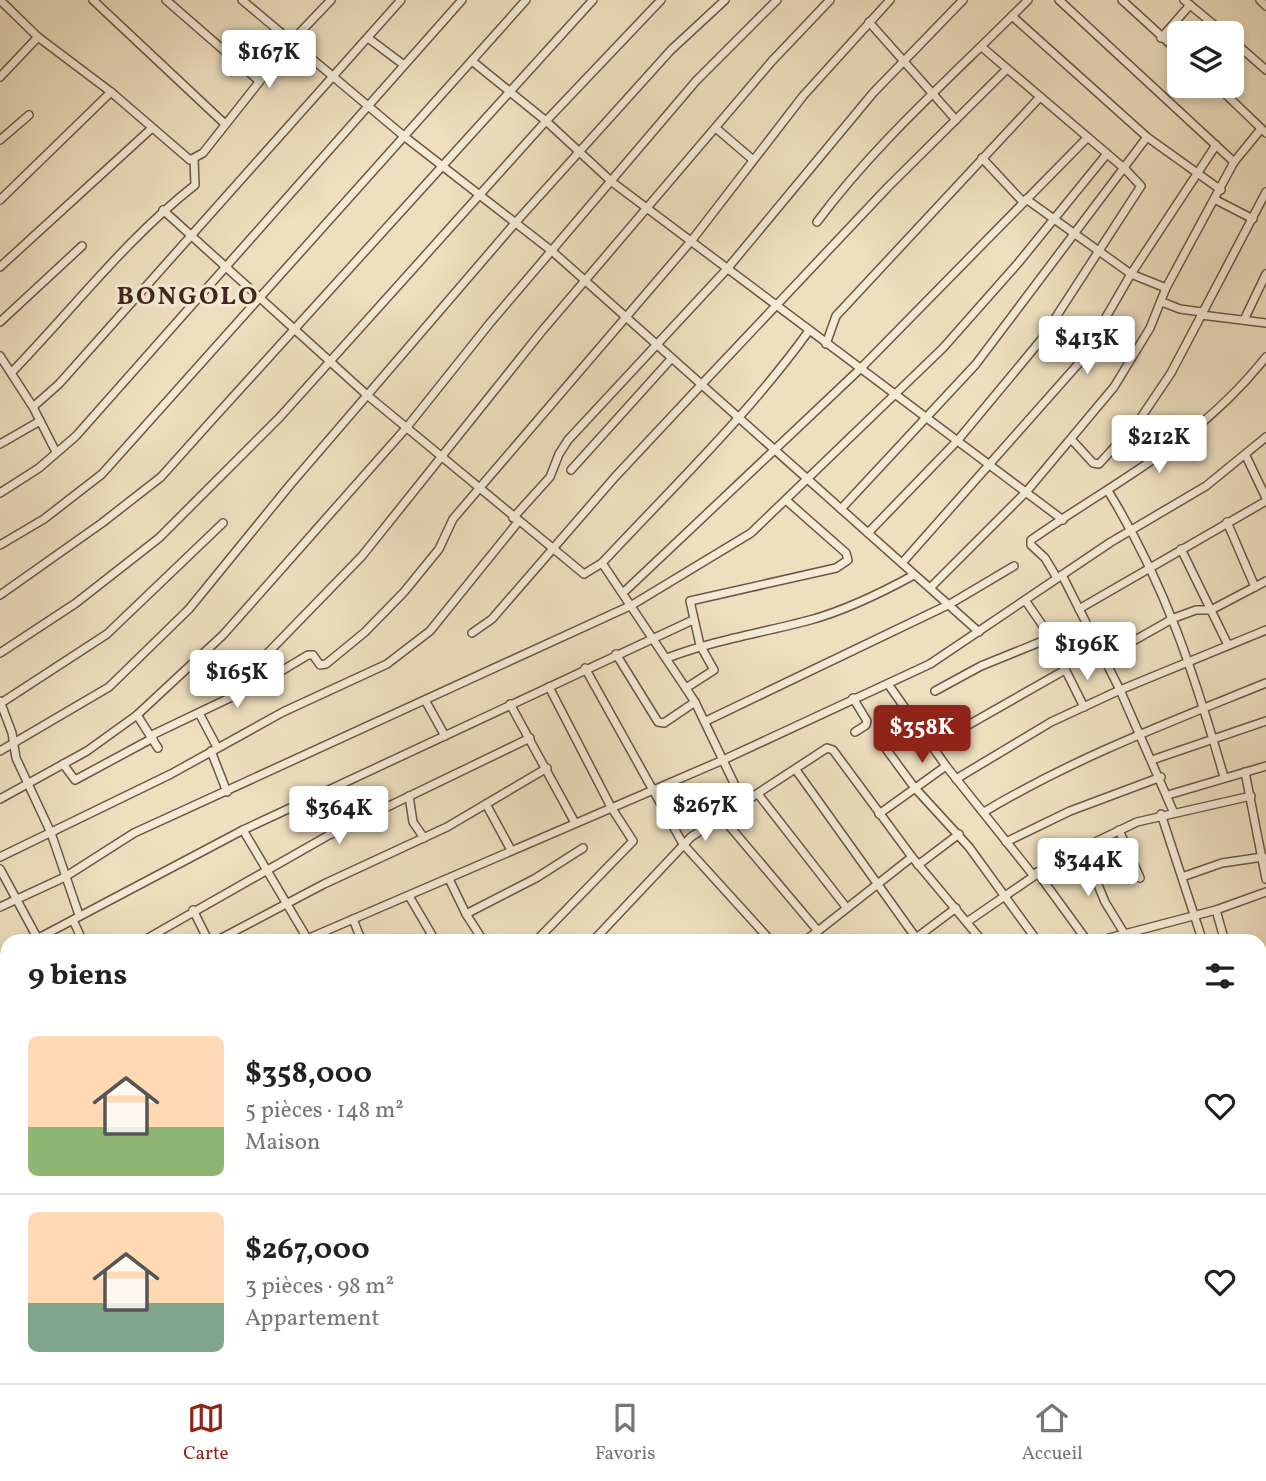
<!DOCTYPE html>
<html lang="fr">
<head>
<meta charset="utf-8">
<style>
	body { margin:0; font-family:Vollkorn,serif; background:#f2f2f2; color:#222; height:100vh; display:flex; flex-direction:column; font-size:26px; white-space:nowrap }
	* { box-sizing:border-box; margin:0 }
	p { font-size:23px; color:#767676 }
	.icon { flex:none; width:38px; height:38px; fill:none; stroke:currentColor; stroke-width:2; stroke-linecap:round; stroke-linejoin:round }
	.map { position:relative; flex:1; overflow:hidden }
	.drawer { position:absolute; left:0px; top:934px; width:1267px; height:450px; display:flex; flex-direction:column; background:#fff; border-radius:21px 21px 0 0; box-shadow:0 4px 10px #0003 }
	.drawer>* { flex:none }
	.fabs { position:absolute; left:1167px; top:21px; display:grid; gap:14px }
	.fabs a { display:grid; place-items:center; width:77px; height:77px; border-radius:10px; background:#fff; box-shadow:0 4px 10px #0003; font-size:35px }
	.price { position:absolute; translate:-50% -60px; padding:0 16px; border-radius:7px; background:#fff; color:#222; font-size:23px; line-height:46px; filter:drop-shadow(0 2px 4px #0008) }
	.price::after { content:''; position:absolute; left:50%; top:42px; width:21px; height:16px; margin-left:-10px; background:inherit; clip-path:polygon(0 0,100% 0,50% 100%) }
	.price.selected { background:#8f2418; color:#fff }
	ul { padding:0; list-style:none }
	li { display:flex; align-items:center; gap:21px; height:175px; padding:0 28px }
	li+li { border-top:2px solid #e0e0e0 }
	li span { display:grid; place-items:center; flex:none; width:196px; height:140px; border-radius:10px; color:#555 }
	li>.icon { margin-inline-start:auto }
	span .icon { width:84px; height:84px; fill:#fffc; stroke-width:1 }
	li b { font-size:30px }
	h2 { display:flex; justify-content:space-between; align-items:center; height:84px; padding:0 28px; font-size:30px }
	.menu { display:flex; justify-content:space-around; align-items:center; height:98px; border-top:2px solid #e0e0e0; background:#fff; font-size:19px; color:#767676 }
	.menu a { display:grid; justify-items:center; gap:4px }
	.menu .selected { color:#8f2418 }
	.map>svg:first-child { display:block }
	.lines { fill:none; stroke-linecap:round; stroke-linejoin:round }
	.street-casing { stroke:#6d5646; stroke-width:10 }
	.street { stroke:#f4ead5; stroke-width:7 }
	.labels { text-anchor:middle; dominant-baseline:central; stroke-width:6; stroke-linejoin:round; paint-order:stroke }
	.district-label { font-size:26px; font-weight:bold; letter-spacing:2px; fill:#42281d; stroke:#f4ead5 }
</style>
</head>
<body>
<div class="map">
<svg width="1266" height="1383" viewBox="0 0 1266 1383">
	<rect width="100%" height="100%" fill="#eedfbf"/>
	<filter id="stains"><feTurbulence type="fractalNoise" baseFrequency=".00286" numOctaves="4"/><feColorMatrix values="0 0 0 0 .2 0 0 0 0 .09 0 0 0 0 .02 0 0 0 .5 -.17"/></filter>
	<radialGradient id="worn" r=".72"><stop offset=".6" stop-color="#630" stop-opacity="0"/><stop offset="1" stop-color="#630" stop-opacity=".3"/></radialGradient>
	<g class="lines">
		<!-- street casing -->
		<g class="street-casing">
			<g id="street">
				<polyline points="0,0 38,37 111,92 190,160 203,153 290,43 331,0"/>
				<polyline points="93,0 225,124"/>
				<polyline points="166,0 259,81"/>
				<polyline points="242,0 405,137 553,252 979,632"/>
				<polyline points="1059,0 1234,162"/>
				<polyline points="1122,0 1180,53"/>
				<polyline points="1184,0 1224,33"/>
				<polyline points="1260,0 1266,6"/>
				<polyline points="1012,16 1147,137 1221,190"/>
				<polyline points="869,22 956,120"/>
				<polyline points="368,38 404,65"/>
				<polyline points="1161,38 1190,5"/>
				<polyline points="1232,40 1266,70"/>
				<polyline points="472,61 546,121 612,182 1063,520"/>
				<polyline points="0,77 38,37"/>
				<polyline points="1217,86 1266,133"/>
				<polyline points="717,129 752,159"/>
				<polyline points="0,140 29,115"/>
				<polyline points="982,158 1023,202"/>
				<polyline points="1026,199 1131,274 1166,288"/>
				<polyline points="0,200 111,92"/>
				<polyline points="1216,200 1253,219"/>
				<path d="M163,210L367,395L584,574L602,563C672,488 748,415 808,332"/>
				<path d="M817,222C878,140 956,73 1028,0"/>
				<polyline points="0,267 152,128"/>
				<polyline points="1162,302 1180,309 1202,312"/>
				<polyline points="1201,315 1266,323"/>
				<polyline points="1244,320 1266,274"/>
				<polyline points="0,322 82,246"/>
				<polyline points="826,344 836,316 1040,97"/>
				<polyline points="0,356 33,407 56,452"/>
				<path d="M12,372C73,309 126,239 195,185L194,159"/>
				<polyline points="33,407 59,384 401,0"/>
				<polyline points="1072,440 1093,463 1099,464 1140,419 1171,373 1266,192"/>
				<polyline points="0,444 40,421"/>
				<polyline points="1246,456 1266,498"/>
				<polyline points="571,470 671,359"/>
				<path d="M1108,491C1165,583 1194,673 1224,777"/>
				<polyline points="0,493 39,468 76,436 462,0"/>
				<polyline points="841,509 976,364 1147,137"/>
				<polyline points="513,518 550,477 559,454 568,440 727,269 873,93 963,0"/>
				<polyline points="1227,522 1255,587"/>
				<polyline points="868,533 958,440 1041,340 1141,186 1125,169 983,48"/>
				<polyline points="0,545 44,519 102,474 526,0"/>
				<polyline points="1181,549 1228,645"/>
				<polyline points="602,563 695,702 743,802"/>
				<polyline points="902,563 1080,362 1131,274 1216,145"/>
				<polyline points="1062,575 1120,690 1173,811"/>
				<path d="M1057,578L1045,558L1031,545V540C1117,480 1199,442 1266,357"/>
				<polyline points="930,588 1027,491 1114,387 1150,328 1166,288 1234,162 1261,129"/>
				<polyline points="624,592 860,369 1086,139"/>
				<polyline points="0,595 102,523 161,477 212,420 593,0"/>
				<polyline points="1025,600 1045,629 1084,707"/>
				<polyline points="1079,609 1266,501"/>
				<polyline points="472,633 492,619 615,477 702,384 888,187 1007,69"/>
				<polyline points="0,653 76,603 159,538 280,417 546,121 661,0"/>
				<polyline points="616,654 658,722 664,723 695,702"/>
				<polyline points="1105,657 1174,618 1196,610 1211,610 1266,581"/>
				<path d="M667,658C714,640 762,633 810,620C847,610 881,593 914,575"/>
				<polyline points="585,668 683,844 772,942"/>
				<polyline points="888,684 946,766 1033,875"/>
				<polyline points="686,688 714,670 700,645 690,601 836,568 848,560 846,553 787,501"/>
				<polyline points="246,690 257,664 362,556 542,331 772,61 830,0"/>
				<polyline points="935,691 981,666 1050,638"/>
				<polyline points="853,698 867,721 866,725 855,732"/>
				<polyline points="425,700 445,736"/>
				<polyline points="0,701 12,733 16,758 51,833 79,915"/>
				<polyline points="1,703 107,634 223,523"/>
				<polyline points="510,704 574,821"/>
				<polyline points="199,713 217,747"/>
				<polyline points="137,715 158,748"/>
				<polyline points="706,721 950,604 1014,566"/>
				<polyline points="152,735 263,682 308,655 313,655 320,665 326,664 365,632 404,592 439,549 453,519 692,240 803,96 890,0"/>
				<polyline points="881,742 914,787 969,847 1038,942"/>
				<polyline points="933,745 1065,670"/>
				<polyline points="0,751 109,687 189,609 290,485 516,222 671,50 725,0"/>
				<polyline points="211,751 227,792"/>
				<polyline points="1152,760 1266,721"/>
				<polyline points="63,764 75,780 153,738"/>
				<polyline points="796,770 919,942"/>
				<polyline points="1245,772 1266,879"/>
				<polyline points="956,779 1051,722 1120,690 1266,630"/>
				<polyline points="758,794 846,907"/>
				<polyline points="1168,795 1266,766"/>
				<polyline points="409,796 413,822 424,838"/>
				<polyline points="0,799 87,751 137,715 223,635 407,427 490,323 696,81 777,0"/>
				<polyline points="486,804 511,850"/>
				<path d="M984,812C1074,758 1170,722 1266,683"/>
				<polyline points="879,814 946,766"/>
				<polyline points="1161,814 1203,942"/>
				<polyline points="721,816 818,931 912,857"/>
				<polyline points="243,830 307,938"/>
				<polyline points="1119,830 1140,878"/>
				<polyline points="1006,842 1070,811 1161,777"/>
				<polyline points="1083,848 1105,902 1124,933"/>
				<polyline points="0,857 171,774 283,712 387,664 430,631 518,522"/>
				<polyline points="918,865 959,834"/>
				<polyline points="0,869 39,941"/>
				<polyline points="1037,872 1088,942"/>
				<polyline points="1182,877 1222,863 1263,857"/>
				<polyline points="449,879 466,914 484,942"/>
				<polyline points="409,896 436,942"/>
				<polyline points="0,907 65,877 134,833 632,605 751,533 943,348 1019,262 1106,155"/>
				<polyline points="193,910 209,942"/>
				<polyline points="1216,910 1225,942"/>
				<polyline points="466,914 536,878 583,848"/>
				<polyline points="353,919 362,942"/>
				<polyline points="73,920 83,942"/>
				<polyline points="967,922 1056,861 1137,822 1251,796"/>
				<polyline points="916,938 956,908"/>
				<polyline points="31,942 243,830 693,620"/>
				<polyline points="141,942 329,835 530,738"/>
				<polyline points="214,942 324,884 447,827 547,768"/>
				<polyline points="300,942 723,760 930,664 1111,542 1206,486 1266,437"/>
				<polyline points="535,942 633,841 611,807 549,687"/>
				<polyline points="592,942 691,837 827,748 833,750 912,857 983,942"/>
				<polyline points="803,942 818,931"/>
				<polyline points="1094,942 1216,910 1266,892"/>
				<polyline points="0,957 7,953"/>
				<polyline points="1260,990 1266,990"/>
				<polyline points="1260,999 1266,1050"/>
				<polyline points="0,1018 7,1014"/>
				<polyline points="1260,1080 1266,1080"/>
				<polyline points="0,1102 7,1112"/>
				<polyline points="1260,1129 1266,1129"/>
				<polyline points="0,1182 7,1193"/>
				<polyline points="1260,1183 1266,1180"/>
				<polyline points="1260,1228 1266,1228"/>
				<polyline points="1260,1251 1266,1251"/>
				<polyline points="0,1261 7,1275"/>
				<polyline points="1260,1284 1266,1284"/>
				<polyline points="0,1339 7,1337"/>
				<polyline points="1260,1361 1266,1361"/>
				<polyline points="187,1377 190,1383"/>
				<polyline points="269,1377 272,1383"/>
				<polyline points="361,1377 363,1383"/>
				<polyline points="430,1377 433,1383"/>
				<polyline points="790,1377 791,1383"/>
				<polyline points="826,1377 828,1383"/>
				<polyline points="848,1377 849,1383"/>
				<polyline points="901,1377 901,1383"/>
				<polyline points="1022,1377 1028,1383"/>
				<polyline points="1156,1377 1159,1383"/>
				<polyline points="1201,1377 1204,1383"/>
				<polyline points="16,1383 31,1377"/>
				<polyline points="150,1383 160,1377"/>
				<polyline points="552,1383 567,1377"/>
				<polyline points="682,1383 695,1377"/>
				<polyline points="770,1383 781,1377"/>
				<polyline points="1066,1383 1071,1377"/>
			</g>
		</g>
		<!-- street -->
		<use href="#street" class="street"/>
	</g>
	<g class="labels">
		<!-- district labels -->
		<g class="district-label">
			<text x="188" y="297">BONGOLO</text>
		</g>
	</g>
	<rect width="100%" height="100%" filter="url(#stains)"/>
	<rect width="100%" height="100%" fill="url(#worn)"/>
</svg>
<div class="fabs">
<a><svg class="icon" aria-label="layers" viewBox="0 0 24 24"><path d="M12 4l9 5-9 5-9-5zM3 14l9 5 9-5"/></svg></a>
</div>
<b class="price" style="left:269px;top:90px">$167K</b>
<b class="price" style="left:1087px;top:376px">$413K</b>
<b class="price" style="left:1159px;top:475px">$212K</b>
<b class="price" style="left:1087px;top:682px">$196K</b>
<b class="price" style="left:237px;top:710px">$165K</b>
<b class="price selected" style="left:922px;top:765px">$358K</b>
<b class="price" style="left:705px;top:843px">$267K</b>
<b class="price" style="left:339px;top:846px">$364K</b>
<b class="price" style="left:1088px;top:898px">$344K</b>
<section class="drawer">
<h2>9 biens<svg class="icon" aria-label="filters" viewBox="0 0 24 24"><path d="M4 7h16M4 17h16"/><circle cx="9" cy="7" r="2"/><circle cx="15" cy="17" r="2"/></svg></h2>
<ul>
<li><span style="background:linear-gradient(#ffd9b3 65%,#8fb573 0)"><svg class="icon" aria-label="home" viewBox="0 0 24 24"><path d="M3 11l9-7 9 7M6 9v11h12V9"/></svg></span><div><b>$358,000</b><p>5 pièces · 148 m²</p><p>Maison</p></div><svg class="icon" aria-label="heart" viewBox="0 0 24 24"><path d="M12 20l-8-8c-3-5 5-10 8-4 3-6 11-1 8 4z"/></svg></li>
<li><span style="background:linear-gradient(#ffd9b3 65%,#7fa58c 0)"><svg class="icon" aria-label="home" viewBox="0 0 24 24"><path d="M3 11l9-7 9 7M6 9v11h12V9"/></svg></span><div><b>$267,000</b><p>3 pièces · 98 m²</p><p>Appartement</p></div><svg class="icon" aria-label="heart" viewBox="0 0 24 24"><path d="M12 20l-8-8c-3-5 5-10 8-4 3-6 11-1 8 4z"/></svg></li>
</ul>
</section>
</div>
<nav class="menu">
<a class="selected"><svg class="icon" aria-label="map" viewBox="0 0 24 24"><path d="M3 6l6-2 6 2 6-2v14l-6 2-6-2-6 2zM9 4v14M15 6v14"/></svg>Carte</a>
<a><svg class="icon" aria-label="saved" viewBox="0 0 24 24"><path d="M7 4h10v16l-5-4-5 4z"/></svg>Favoris</a>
<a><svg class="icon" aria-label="home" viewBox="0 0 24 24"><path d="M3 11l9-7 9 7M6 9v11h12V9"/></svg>Accueil</a>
</nav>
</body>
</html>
